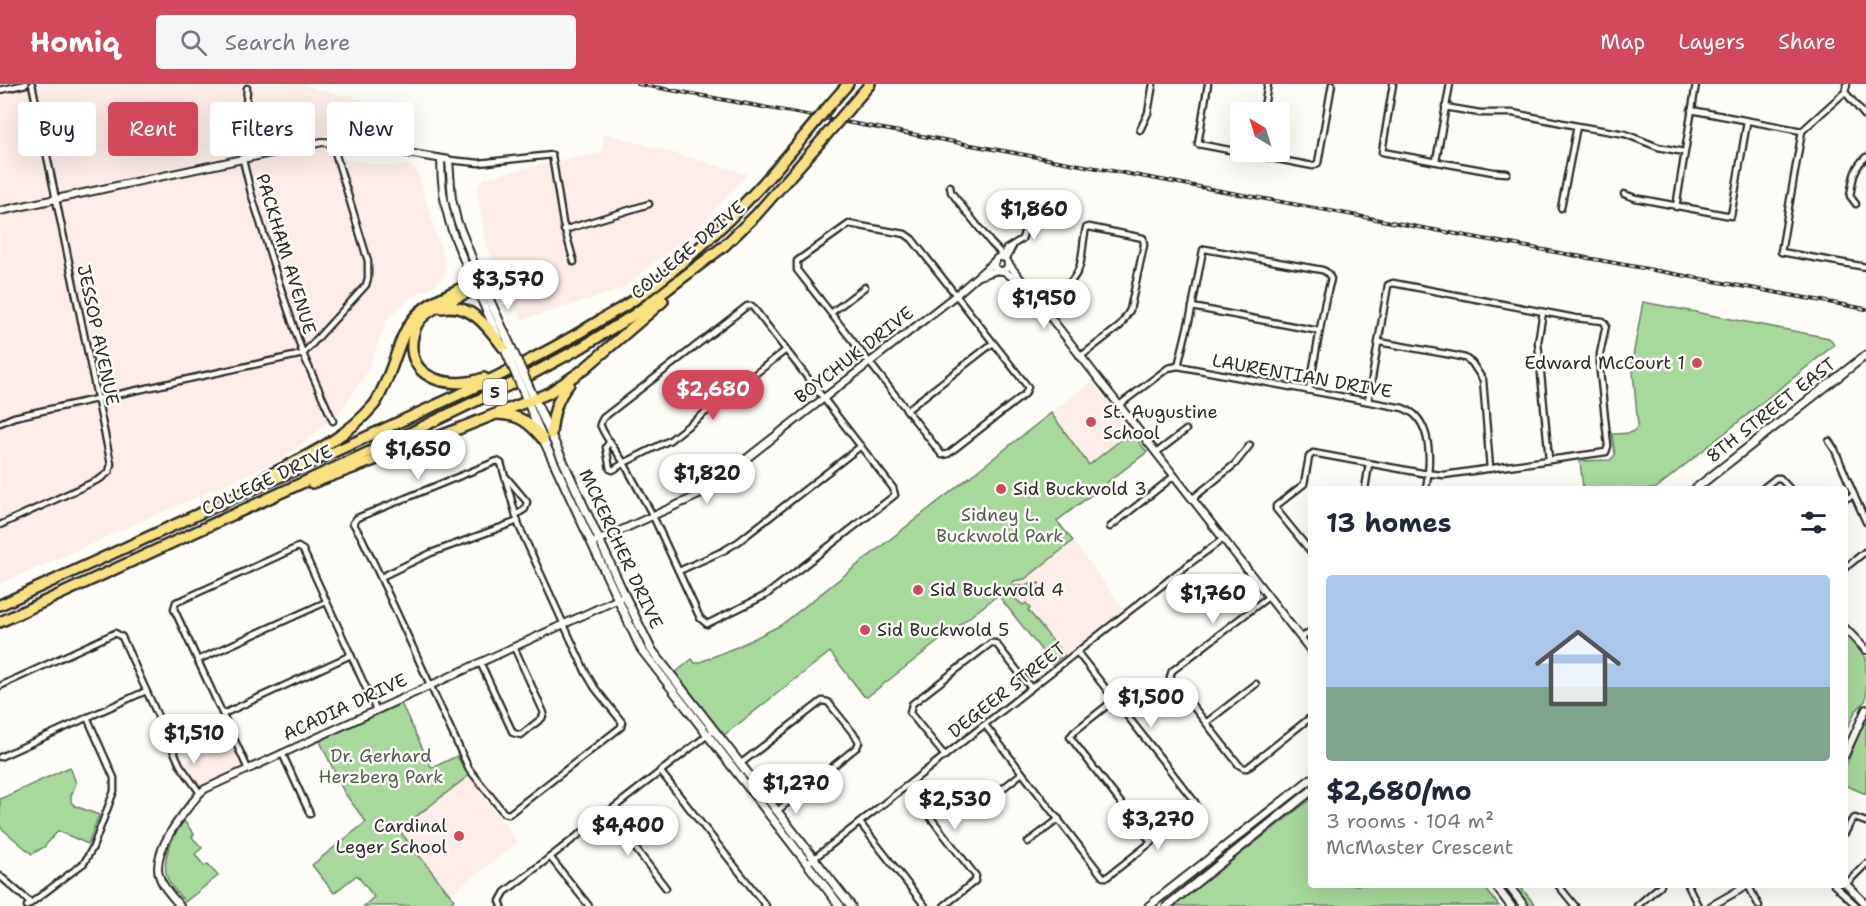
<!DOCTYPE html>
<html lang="en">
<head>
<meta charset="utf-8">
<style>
	body { margin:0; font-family:"Shantell Sans",sans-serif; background:#f6f6f7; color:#1f2937; height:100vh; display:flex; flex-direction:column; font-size:22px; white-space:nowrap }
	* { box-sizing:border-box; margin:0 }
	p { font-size:20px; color:#747a83 }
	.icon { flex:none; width:33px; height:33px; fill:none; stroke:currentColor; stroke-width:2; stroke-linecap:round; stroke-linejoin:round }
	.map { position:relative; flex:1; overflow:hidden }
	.side { position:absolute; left:1308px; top:402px; width:540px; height:402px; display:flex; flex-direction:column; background:#fff; border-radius:6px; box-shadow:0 6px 24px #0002 }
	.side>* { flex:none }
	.top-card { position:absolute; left:18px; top:18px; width:570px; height:54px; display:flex; gap:12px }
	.needle { width:39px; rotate:322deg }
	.fabs { position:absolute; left:1230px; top:18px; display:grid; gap:12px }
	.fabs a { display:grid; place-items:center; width:60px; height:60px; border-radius:6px; background:#fff; box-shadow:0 6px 24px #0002; font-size:30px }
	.price { position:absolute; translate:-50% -51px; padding:0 14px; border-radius:21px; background:#fff; color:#222; font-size:20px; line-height:39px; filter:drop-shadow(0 2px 3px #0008) }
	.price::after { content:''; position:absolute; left:50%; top:36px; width:18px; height:14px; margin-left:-9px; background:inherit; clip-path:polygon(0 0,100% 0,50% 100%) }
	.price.active { background:#d1495b; color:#fff }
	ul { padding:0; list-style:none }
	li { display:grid; align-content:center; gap:12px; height:318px; padding:0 18px }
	li span { display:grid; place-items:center; height:186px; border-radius:6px; color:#555 }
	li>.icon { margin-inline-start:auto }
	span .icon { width:108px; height:108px; fill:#fffc; stroke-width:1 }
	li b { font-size:26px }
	h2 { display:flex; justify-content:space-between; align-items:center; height:72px; padding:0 18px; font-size:26px }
	.tag { padding:0 21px; border-radius:6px; background:#fff; box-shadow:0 6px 24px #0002; font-size:21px; line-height:54px }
	.tag.active { background:#d1495b; color:#fff }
	header { display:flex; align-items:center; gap:36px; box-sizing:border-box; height:84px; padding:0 30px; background:#d1495b; color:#fff }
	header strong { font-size:28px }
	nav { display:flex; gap:33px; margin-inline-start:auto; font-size:21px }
	.search { width:420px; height:54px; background:#f6f6f7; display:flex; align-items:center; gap:15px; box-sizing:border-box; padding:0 21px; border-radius:6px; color:#747a83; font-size:22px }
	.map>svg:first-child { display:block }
	.built { fill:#fcede8 }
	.green { fill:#a6d99b; stroke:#688263; stroke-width:1.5 }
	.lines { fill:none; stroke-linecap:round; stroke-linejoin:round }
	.minor-casing { stroke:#2b2b2b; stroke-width:9 }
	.tertiary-casing { stroke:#2b2b2b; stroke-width:10 }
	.secondary-casing { stroke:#2b2b2b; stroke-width:11 }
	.motorway-casing { stroke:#2b2b2b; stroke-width:14 }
	.minor { stroke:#fdfcf7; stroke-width:4.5 }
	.tertiary { stroke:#fdfcf7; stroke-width:6 }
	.secondary { stroke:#fdfcf7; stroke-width:7 }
	.motorway { stroke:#f9e181; stroke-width:9 }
	.rail-casing { stroke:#2b2b2b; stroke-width:4 }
	.rail { stroke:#fdfcf7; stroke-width:1.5; stroke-dasharray:4.5; stroke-linecap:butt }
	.secondary-bridge-casing { stroke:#2b2b2b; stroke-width:11; stroke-linecap:butt }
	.motorway-bridge-casing { stroke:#2b2b2b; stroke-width:14; stroke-linecap:butt }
	.secondary-bridge { stroke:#fdfcf7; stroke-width:7 }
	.motorway-bridge { stroke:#f9e181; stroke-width:9 }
	.poi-dot { fill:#d1495b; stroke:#fdfcf7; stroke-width:2 }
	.labels { text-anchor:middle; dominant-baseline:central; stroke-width:5; stroke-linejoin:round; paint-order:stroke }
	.shield { fill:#fdfcf7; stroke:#6a6a68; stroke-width:1.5 }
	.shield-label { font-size:16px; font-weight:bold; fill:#2b2b2b }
	.street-label { font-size:18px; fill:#2b2b2b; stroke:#fdfcf7 }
	.poi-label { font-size:18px; fill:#2b2b2b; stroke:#fdfcf7; text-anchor:start }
	.park-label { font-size:18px; fill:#505f4d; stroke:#fdfcf7 }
</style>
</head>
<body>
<header>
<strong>Homiq</strong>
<div class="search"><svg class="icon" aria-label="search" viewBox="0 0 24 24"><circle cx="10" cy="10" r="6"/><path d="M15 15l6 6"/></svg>Search here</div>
<nav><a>Map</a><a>Layers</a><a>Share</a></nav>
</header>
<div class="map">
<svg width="1866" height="822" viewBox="0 0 1866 822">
	<rect width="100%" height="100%" fill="#fdfcf7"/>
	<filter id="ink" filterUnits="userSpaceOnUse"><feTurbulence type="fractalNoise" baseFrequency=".0167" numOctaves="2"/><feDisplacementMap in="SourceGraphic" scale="12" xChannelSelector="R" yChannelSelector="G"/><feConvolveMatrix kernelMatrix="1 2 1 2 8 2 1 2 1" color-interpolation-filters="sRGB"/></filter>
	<g filter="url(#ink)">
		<!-- built -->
		<g class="built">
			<polygon points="9,0 299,0 414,29 323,52 331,73 389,82 409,81 414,85 418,90 446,182 443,192 437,199 430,205 411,213 388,234 366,290 339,330 282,375 0,500 0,2"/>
			<polygon points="604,49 747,90 701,142 620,206 522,236 486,161 477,104 478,100 485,94 505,89 576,73 602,69"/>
			<polygon points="1092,297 1131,348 1089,381 1051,329"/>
			<polygon points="1073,457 1124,525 1064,571 1022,519 1006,508 1014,497 1025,495"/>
			<polygon points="235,656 248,685 200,709 180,681"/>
			<polygon points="468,692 518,758 450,811 399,746"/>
		</g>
		<!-- green -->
		<g class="green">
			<path d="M1643,218L1829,254L1834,261L1655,405L1583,404L1580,377L1610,376L1615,371L1612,350C1621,349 1634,352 1638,341L1632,277Z"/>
			<polygon points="1051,329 1089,381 1131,348 1147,368 1057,437 1073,457 1025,495 1014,497 1007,508 1023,521 1026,519 1030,524 1028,526 1064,571 1052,580 998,511 867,613 864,612 830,568 723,652 675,589 692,575 695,579 698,579 739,562 781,541"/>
			<polygon points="1040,499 1017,512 1011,508 1015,502"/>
			<polygon points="1845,551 1866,574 1866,616 1855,628 1848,643 1845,643"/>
			<polygon points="399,615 432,684 457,672 468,692 399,746 454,816 447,822 364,822 374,813 357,791 334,809 312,781 366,738 344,708 318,653"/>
			<polygon points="1866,633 1866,710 1845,701 1845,684"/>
			<polygon points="70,683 76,699 71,712 71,718 75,722 99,731 88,760 58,747 44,763 32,770 0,743 0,715"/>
			<polygon points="1311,715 1311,801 1483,801 1499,822 1174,822"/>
			<path d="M184,737L194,750L192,753L202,764L195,770L204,782L208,780L218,792L185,818C180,812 174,806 170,799C158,779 172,753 184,737Z"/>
			<polygon points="1511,801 1519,801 1536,822 1527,822"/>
		</g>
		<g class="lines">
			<!-- minor casing -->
			<g class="minor-casing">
				<g id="minor">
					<polyline points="1208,0 1198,60 1313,82 1318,79 1332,0"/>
					<polyline points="1393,0 1382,68 1493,88 1507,89"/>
					<polyline points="247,4 243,76 251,109 280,202 303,270 333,337"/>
					<polyline points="0,6 26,0"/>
					<polyline points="1845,8 1866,33"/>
					<polyline points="1445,23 1480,29 1513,29 1577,42 1625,50 1658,63 1684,68"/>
					<polyline points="1691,26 1802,47 1845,8 1847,0"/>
					<polyline points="1263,28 1268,0"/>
					<polyline points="1140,46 1148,29 1153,0"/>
					<polyline points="1802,47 1781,168 1866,183"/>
					<polyline points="449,76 479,79 552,71 563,139 574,178"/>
					<polyline points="1436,77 1450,0"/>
					<polyline points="950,102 951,108 991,159 999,167 1002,174"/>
					<polyline points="1624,110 1635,114 1731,132 1747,38"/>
					<path d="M1856,120L1850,112C1853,96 1853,84 1866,73"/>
					<polyline points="1676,123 1696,0"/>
					<polyline points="1561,124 1577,42"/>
					<polygon points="849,140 905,150 912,155 1028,303 1025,310 948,370 942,371 797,186 797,177"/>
					<polyline points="564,146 649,120"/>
					<polyline points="1003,173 1006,165 1022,155 1028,135"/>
					<polyline points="1006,175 1013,162"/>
					<path d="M1041,222C1055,211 1075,200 1080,181C1083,169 1083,156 1086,144L1089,143L1143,154L1144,161L1130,226L1120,242L1080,273"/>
					<polyline points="1192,223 1319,247"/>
					<polyline points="1543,228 1538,258 1549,376"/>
					<polyline points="831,229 865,203"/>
					<polyline points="1379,258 1452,271 1465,274 1472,279 1483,296 1490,385"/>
					<path d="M1178,282L1191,229L1203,166L1205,165L1322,186C1327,187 1329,190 1331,195L1325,218L1309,306"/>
					<path d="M1118,322L1168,284L1178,282L1403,324C1407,326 1412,328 1415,331C1433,349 1430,382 1426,405"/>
					<polyline points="907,326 993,259"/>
					<polyline points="0,339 14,333 303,270 366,201 368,194 368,177 332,58"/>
					<path d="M610,357L606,363L610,385L613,386L624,379C616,366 605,354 600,340L603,334L747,222H752L893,404L895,411L766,511L707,540L700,534L653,432L624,379L670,356L786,266"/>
					<polyline points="1829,357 1835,366 1854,411"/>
					<polyline points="1156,369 1186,346"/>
					<polygon points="497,377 501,379 519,442 586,589 595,604 622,638 621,643 509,730 504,729 469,685 378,488 362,454 353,439 357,434"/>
					<polyline points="506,393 527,418 525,425 516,431"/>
					<polyline points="1365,405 1369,380"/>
					<polyline points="1762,405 1776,394 1780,394 1790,405"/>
					<polyline points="1192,415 1235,380 1250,361"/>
					<polyline points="1845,415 1854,411 1866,438"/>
					<polyline points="0,441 100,395 109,388 111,380 32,0"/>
					<polyline points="1110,443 1174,392"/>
					<polyline points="1311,468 1276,425 1276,422 1304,400 1309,373 1313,369 1422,389 1444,391 1606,368 1608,362 1600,288 1600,270 1606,241 1603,237 1575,234 1393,199 1388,201 1368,317"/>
					<polyline points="1845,484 1866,467"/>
					<polyline points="679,487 723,467 738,458 861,362"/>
					<polyline points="381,493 431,469 518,437"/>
					<polyline points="1268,513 1172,587 1170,593 1239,681 1244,684 1247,684 1311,633"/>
					<polyline points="1301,554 1311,547"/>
					<polyline points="198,576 326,518"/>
					<polyline points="480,578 513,649 521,651 542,634 544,629 514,563"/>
					<polyline points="0,602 115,549 122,553 180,681 200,709"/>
					<polyline points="1114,616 1075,647 1070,653 1151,758"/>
					<polyline points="223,630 351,571"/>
					<polyline points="1207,638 1256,600"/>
					<polyline points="985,641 1103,793 1107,793 1196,723 1195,718 1077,568"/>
					<polyline points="282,669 310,730"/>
					<polyline points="945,672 910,629 912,620 991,559 995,559 998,562 1031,604"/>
					<polyline points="0,673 146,607"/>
					<polyline points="740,680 822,617 828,618 857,654 859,658 857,663 777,727"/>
					<polyline points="248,685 174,525 176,518 184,515 298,463 303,466 376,626"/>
					<polyline points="660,687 766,822"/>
					<polyline points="906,702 976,792 975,797 944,822"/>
					<polyline points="992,713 1022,689"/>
					<polyline points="608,729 666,804"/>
					<polyline points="860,739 925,822"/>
					<polyline points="1845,749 1852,736 1855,734 1866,738"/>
					<polyline points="1028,758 1059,735"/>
					<polyline points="550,773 589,822"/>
					<polyline points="808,779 1165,499 1177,489 1223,455"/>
					<polyline points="0,792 31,819"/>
					<polyline points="1846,800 1866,780"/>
					<polyline points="1558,801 1575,822"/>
					<polyline points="1688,801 1698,822"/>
					<polyline points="1748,801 1759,822"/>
					<polyline points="1834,801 1857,822"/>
					<polyline points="27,822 84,779 93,763 114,707 114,694 87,633"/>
					<polyline points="502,822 500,817 505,808 714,646"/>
					<polyline points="1637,822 1661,801"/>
				</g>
			</g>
			<!-- tertiary casing -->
			<g class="tertiary-casing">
				<g id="tertiary">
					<path d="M441,75C441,127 453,153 474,199"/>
					<polyline points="0,127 322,58 347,59 449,76 452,115 457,136 482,199"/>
					<circle cx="1001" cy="180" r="7"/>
					<polyline points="1008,179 1311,567"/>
					<polyline points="1004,187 1016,196 1020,195"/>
					<polyline points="979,192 998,186"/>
					<polyline points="595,458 701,410 956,211 996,176"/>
					<polyline points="1845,544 1866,566"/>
					<polyline points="1845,671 1866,625"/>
					<polyline points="1845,799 1866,820"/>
					<path d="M180,822C173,813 162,803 159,791C152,765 185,727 200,709L205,705L625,512"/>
					<polyline points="1711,822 1748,801"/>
				</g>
			</g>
			<!-- secondary casing -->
			<g class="secondary-casing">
				<g id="secondary">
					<polyline points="482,199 512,265"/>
					<polyline points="475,201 499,254"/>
					<polyline points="530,305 625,512 651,565 851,822"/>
					<polyline points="523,307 543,355 641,565 840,822"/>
					<polyline points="1695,405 1866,271"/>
					<polyline points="1495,801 1511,822"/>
					<polyline points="1508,801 1524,822"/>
					<polyline points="1149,822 1311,695"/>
					<polyline points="1167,822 1311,707"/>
				</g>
			</g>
			<!-- motorway casing -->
			<g class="motorway-casing">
				<g id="motorway">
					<polyline points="851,22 870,0"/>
					<polyline points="828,23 848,0"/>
					<path d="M477,204C460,213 432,222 420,236C415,242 413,250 412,258C409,298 454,305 484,294"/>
					<path d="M442,224C470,218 488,243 503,263"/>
					<path d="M497,330C520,331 529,338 543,355"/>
					<path d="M551,350C553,331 556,315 569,300"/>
					<path d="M262,395C302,374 343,357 373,322C378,317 381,308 384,302C404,259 398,233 447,211C458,206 469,199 482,199"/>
					<polyline points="312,399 448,349 549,309 583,286 663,217"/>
					<path d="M0,521L458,311C506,289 554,265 599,237C612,229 626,222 638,213C702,168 755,111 805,51"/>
					<polyline points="0,538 393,357 528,292 582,263 635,230 724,162 756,131 822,56"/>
				</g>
			</g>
			<!-- minor -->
			<use href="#minor" class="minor"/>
			<!-- tertiary -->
			<use href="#tertiary" class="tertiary"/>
			<!-- secondary -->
			<use href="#secondary" class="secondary"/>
			<!-- motorway -->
			<use href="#motorway" class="motorway"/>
			<!-- rail casing -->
			<g class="rail-casing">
				<polyline id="rail" points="638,0 1866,225"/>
			</g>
			<!-- rail -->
			<use href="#rail" class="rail"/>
			<!-- secondary-bridge casing -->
			<g class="secondary-bridge-casing">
				<g id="secondary-bridge">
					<polyline points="512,265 530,305"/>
					<polyline points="506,268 523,307"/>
				</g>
			</g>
			<!-- motorway-bridge casing -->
			<g class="motorway-bridge-casing">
				<g id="motorway-bridge">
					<polyline points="805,51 828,23"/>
					<polyline points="822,56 851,22"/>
				</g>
			</g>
			<!-- secondary-bridge -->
			<use href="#secondary-bridge" class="secondary-bridge"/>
			<!-- motorway-bridge -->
			<use href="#motorway-bridge" class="motorway-bridge"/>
		</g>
	</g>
	<!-- markers -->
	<g class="poi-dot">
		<circle cx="1697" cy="279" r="6"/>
		<circle cx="1091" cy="338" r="6"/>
		<circle cx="1001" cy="405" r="6"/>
		<circle cx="918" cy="506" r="6"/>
		<circle cx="865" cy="546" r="6"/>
		<circle cx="459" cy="752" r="6"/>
	</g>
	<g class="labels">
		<!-- shield labels -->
		<rect class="shield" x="483" y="295" width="24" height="26" rx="4.5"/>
		<g class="shield-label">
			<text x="495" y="308">5</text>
		</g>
		<!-- street labels -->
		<g class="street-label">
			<text transform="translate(688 166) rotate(-40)">COLLEGE DRIVE</text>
			<text transform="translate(286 170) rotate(73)">PACKHAM AVENUE</text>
			<text transform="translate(98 251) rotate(78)">JESSOP AVENUE</text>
			<text transform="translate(854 271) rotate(-38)">BOYCHUK DRIVE</text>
			<text transform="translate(1302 292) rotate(10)">LAURENTIAN DRIVE</text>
			<text transform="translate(1771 326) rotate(-38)">8TH STREET EAST</text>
			<text transform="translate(267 396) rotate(-25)">COLLEGE DRIVE</text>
			<text transform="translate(621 465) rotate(65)">MCKERCHER DRIVE</text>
			<text transform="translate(1007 606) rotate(-38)">DEGEER STREET</text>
			<text transform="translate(345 623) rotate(-25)">ACADIA DRIVE</text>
		</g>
		<!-- poi labels -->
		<g class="poi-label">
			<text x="1685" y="279" text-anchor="end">Edward McCourt 1</text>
			<text x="1103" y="328">St. Augustine<tspan x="1103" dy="21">School</tspan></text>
			<text x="1013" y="405">Sid Buckwold 3</text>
			<text x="930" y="506">Sid Buckwold 4</text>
			<text x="877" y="546">Sid Buckwold 5</text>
			<text x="447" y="742" text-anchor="end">Cardinal<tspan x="447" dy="21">Leger School</tspan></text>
		</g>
		<!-- park labels -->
		<g class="park-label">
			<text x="1000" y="431">Sidney L.<tspan x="1000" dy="21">Buckwold Park</tspan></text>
			<text x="381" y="672">Dr. Gerhard<tspan x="381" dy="21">Herzberg Park</tspan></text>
		</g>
	</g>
</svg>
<div class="fabs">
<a><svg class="needle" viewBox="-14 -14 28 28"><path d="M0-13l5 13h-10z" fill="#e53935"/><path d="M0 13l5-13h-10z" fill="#747a83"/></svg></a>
</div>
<b class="price" style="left:1034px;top:157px">$1,860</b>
<b class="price" style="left:508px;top:227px">$3,570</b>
<b class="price" style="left:1044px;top:246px">$1,950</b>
<b class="price active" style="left:713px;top:337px">$2,680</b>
<b class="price" style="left:418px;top:397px">$1,650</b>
<b class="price" style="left:707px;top:421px">$1,820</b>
<b class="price" style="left:1213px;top:541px">$1,760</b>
<b class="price" style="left:1151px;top:645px">$1,500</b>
<b class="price" style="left:194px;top:681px">$1,510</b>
<b class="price" style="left:796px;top:731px">$1,270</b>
<b class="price" style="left:955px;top:747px">$2,530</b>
<b class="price" style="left:1158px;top:767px">$3,270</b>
<b class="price" style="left:628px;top:773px">$4,400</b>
<div class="top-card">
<a class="tag">Buy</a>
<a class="tag active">Rent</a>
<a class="tag">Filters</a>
<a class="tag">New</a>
</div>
<section class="side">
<h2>13 homes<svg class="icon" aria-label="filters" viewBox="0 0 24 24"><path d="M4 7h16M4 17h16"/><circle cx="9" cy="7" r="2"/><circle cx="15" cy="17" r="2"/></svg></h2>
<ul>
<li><span style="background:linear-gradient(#a9c7e8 60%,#7fa58c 0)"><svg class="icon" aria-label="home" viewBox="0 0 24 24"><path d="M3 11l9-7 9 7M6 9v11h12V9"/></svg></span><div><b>$2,680/mo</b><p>3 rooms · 104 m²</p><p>McMaster Crescent</p></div></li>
</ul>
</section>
</div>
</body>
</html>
